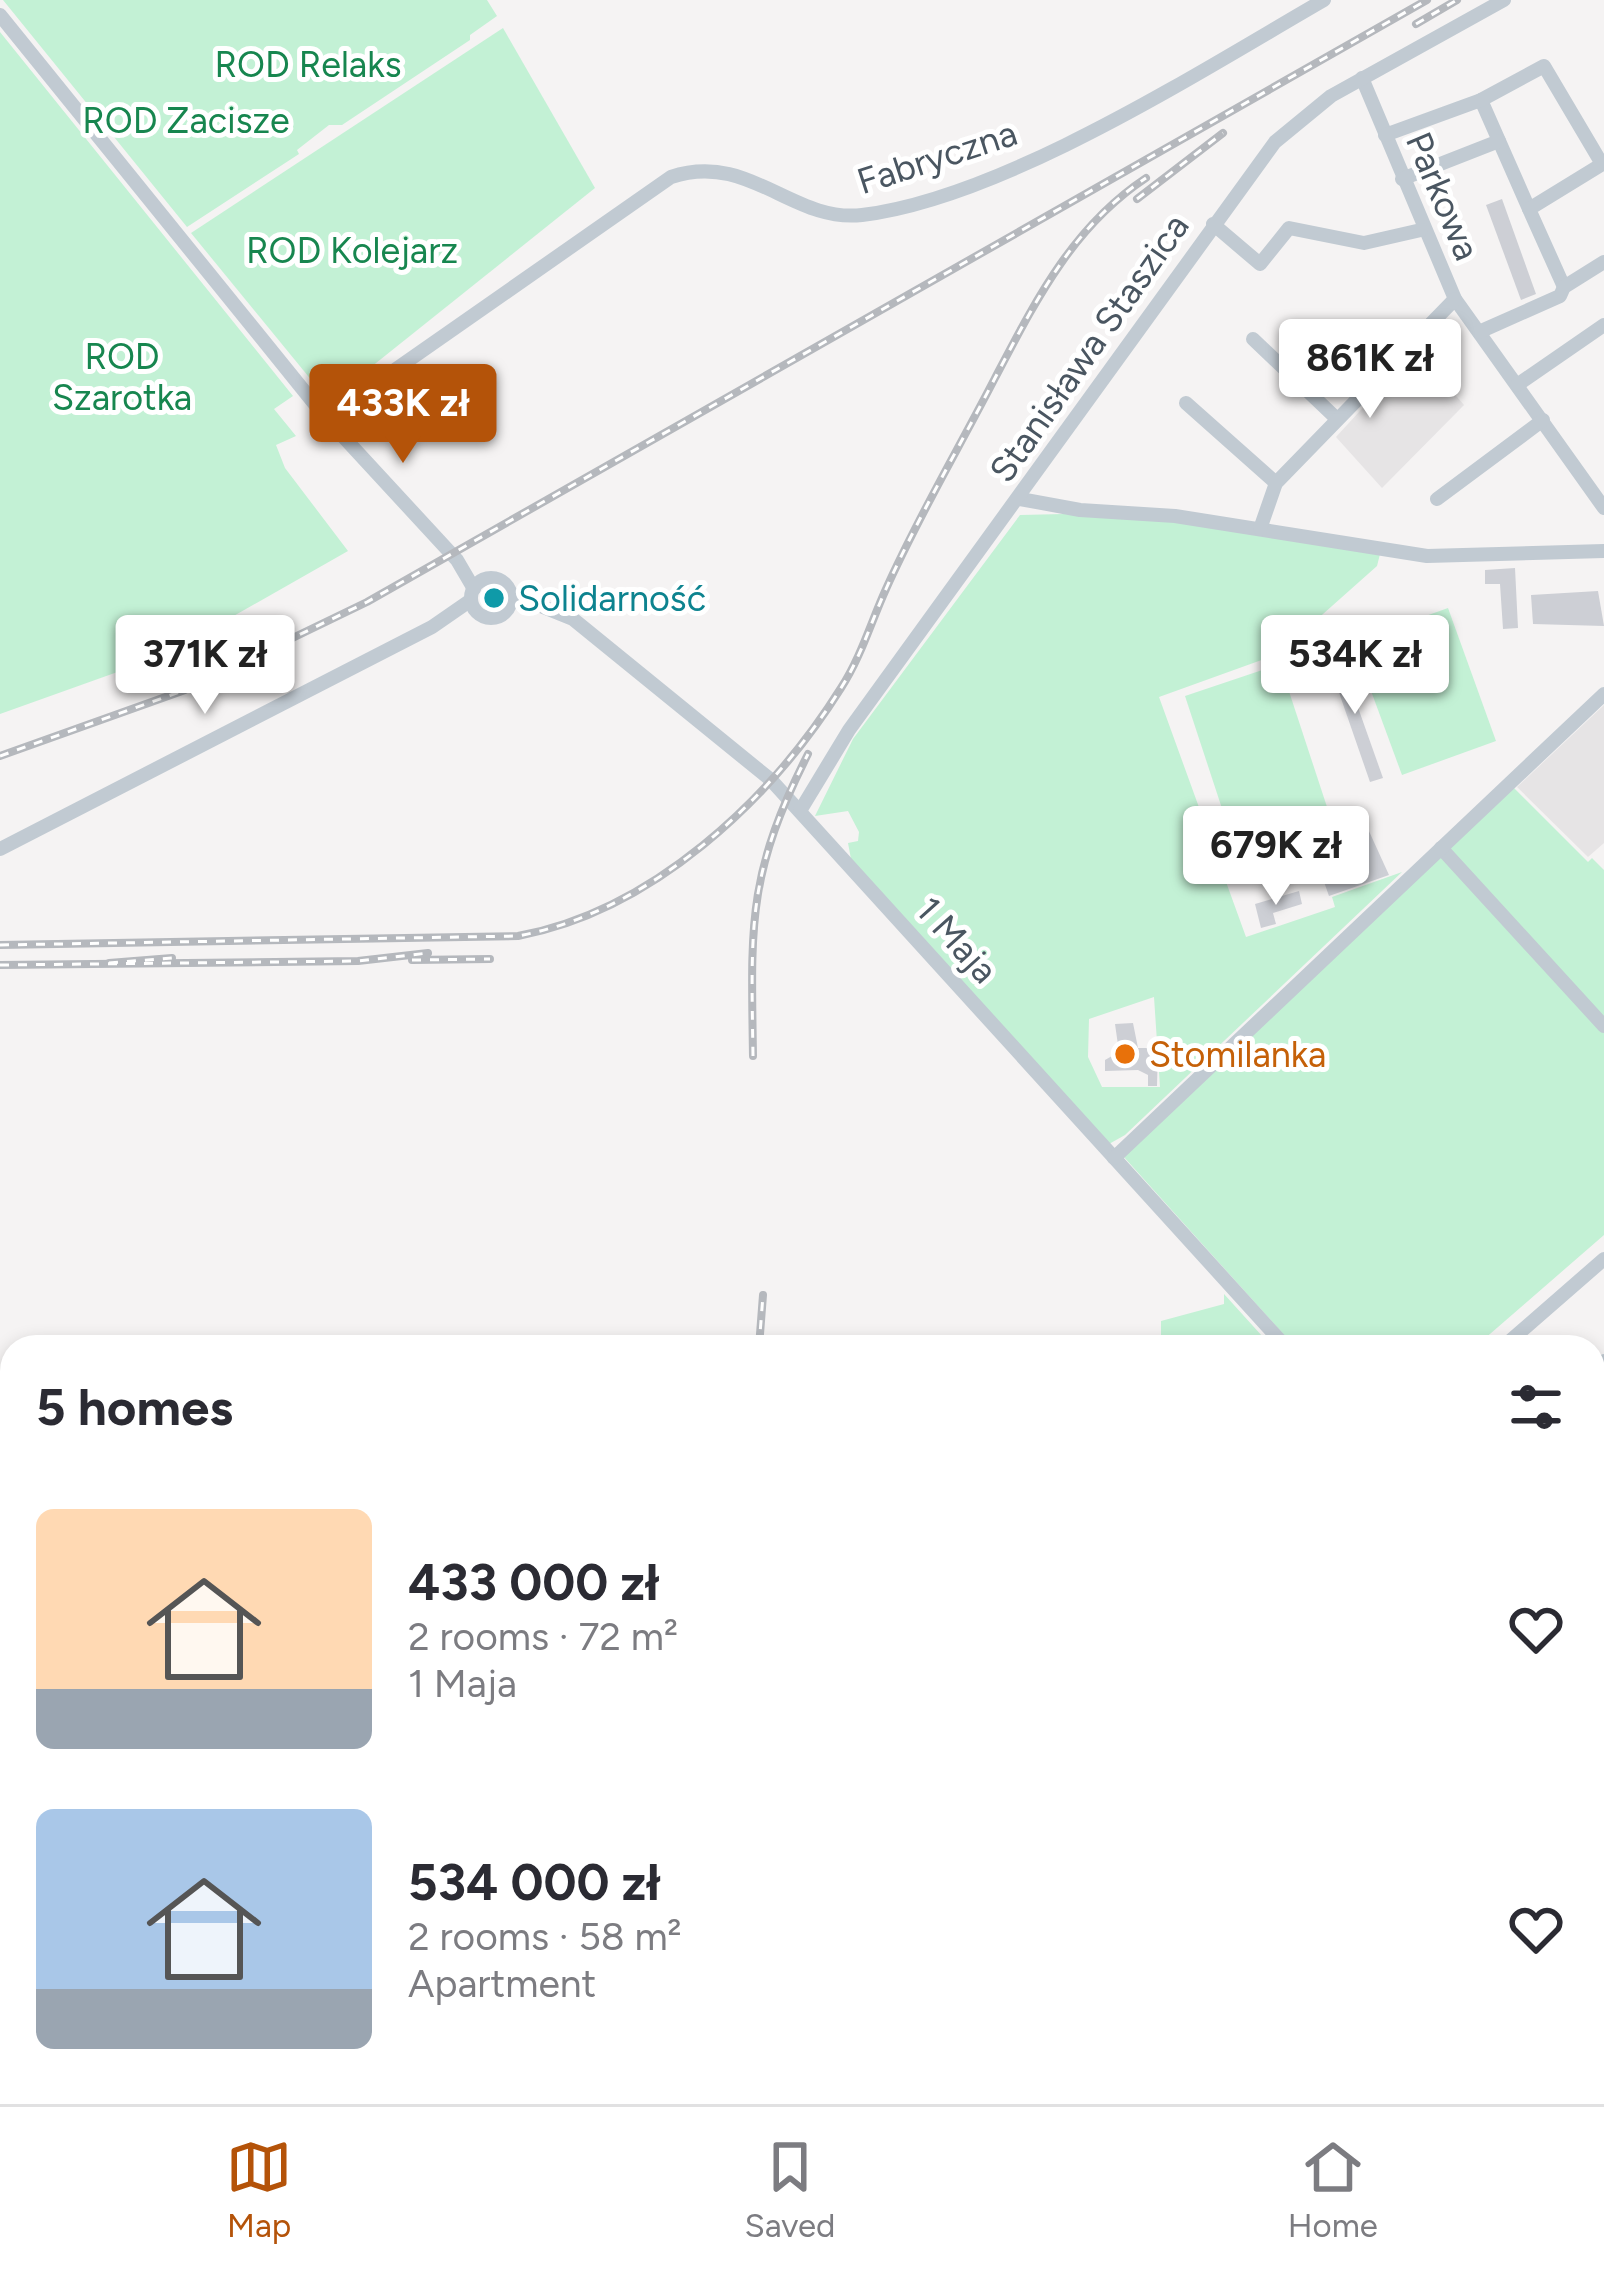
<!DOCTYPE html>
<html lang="en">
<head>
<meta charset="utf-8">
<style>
	body { margin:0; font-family:Figtree,sans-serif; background:#f2f2f3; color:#2b2b33; height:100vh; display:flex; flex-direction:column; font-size:45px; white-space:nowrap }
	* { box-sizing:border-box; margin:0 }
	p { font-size:39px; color:#7c7c81 }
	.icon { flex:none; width:66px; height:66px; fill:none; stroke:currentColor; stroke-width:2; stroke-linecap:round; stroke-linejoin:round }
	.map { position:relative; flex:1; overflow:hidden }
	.side { position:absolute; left:0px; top:1335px; width:1605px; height:771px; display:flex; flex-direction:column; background:#fff; border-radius:36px 36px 0 0; box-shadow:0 6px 18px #0003 }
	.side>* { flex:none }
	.price { position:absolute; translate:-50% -102px; padding:0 27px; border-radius:12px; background:#fff; color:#222; font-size:39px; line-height:78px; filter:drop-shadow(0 3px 6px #0008) }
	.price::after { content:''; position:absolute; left:50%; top:72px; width:36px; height:27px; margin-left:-18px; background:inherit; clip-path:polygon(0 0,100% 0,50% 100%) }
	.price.active { background:#b45309; color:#fff }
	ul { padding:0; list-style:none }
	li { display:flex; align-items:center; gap:36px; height:300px; padding:0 36px }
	li span { display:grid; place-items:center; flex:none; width:336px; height:240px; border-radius:18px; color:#555 }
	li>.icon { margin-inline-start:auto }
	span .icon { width:144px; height:144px; fill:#fffc; stroke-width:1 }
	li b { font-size:51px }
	h2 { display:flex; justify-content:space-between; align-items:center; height:144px; padding:0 36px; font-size:51px }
	.menu { display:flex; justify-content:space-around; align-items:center; height:168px; border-top:3px solid #e1e1e2; background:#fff; font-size:33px; color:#7c7c81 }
	.menu a { display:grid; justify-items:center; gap:6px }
	.menu .active { color:#b45309 }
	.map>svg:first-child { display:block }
	.education { fill:#e6e4e5 }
	.green { fill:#c3f1d5; fill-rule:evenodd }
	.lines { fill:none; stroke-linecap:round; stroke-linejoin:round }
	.stream { stroke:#90daee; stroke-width:3 }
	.building { fill:#cdcfd5 }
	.minor { stroke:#c1cad2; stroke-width:14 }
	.rail-casing { stroke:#b5b8bd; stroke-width:8 }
	.rail { stroke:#fff; stroke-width:3; stroke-dasharray:9; stroke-linecap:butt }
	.culture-dot { fill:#0f9aa8; stroke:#fff; stroke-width:4.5 }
	.food-dot { fill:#e8710a; stroke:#fff; stroke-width:4.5 }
	.labels { text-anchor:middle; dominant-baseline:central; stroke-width:10; stroke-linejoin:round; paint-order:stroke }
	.park-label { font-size:36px; fill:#17864f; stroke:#fff }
	.street-label { font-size:36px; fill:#4a5661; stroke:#fff }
	.culture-label { font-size:36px; fill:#0d838f; stroke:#fff; text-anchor:start }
	.food-label { font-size:36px; fill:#c56008; stroke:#fff; text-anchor:start }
</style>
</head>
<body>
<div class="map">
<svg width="1604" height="2104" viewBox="0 0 1604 2104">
	<rect width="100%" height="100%" fill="#f5f3f3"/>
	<!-- education -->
	<g class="education">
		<polygon points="1416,350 1464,405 1382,488 1336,437"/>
		<polygon points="1604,705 1604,843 1588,857 1517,787"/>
	</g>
	<!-- green -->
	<g class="green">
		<polygon points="3,0 487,0 497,16 470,35 470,40 342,125 329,125 297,150 299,154 187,227"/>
		<polygon points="503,28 595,188 341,391 317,387 191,233"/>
		<polygon points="0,32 293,396 274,409 296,436 276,445 285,468 348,551 165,655 0,714"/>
		<path d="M1064,514L1175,521L1380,554L1377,566L1314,622L1313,636L1298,647L1159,697L1246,937L1335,907L1332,897L1402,872L1125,1135L1109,1144L851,859L848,843L858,841L859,832L848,811L815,816L853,739L1020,515ZM1154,997L1160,1087H1102L1088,1057L1089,1019Z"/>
		<polygon points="1448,608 1496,741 1402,775 1353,642"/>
		<polygon points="1280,664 1329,813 1234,845 1185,696"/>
		<polygon points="1512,786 1588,862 1592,858 1604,870 1604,1235 1475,1347 1295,1347 1123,1156"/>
		<polygon points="1224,1294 1272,1347 1161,1347 1161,1321 1224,1304"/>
		<polygon points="704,2094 949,2094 957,2104 713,2104"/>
		<polygon points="971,2094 1205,2094 1203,2104 978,2104"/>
	</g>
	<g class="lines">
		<!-- stream -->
		<g class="stream">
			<polyline points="0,1700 12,1702"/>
			<polyline points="690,2094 698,2104"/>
		</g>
	</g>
	<!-- building -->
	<g class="building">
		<polygon points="1502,199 1536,294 1521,300 1486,205"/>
		<polygon points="1515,568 1518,628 1503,629 1500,584 1485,584 1485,570"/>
		<polygon points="1598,591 1604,626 1533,624 1531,595"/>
		<polygon points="1338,651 1383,778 1370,782 1326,655"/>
		<polygon points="1368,829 1389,875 1329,896 1318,865 1283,877 1278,860"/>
		<polygon points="1299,891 1302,904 1273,913 1276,924 1261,928 1255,904"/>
		<polygon points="1133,1023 1138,1048 1158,1048 1157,1086 1148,1086 1148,1075 1138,1070 1105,1071 1105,1060 1119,1052 1115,1024"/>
	</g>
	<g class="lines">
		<!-- minor -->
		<g class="minor">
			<polyline points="0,15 326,418 457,560 474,589"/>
			<polyline points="1362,78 1455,299 1604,508"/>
			<polyline points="1481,100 1529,209"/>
			<polyline points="1385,135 1481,100 1544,66 1602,164"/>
			<polyline points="1402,179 1499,141"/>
			<polyline points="1213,224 1260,264 1289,228 1364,243 1421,230"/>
			<polyline points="1564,287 1529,209 1604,163"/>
			<polyline points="1479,332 1560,296 1564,287 1604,262"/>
			<polyline points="1253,339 1337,419"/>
			<polyline points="1517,385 1604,325"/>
			<polyline points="1186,403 1276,483"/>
			<path d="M326,418L671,177C749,151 792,223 862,215C1003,198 1199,72 1324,0"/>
			<polyline points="1020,499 1080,510 1175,516 1427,556 1604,551"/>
			<polyline points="1437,499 1543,420"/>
			<polyline points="1260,529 1276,483 1455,299"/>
			<circle cx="491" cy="598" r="20"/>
			<polyline points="511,594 573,619 771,780 1286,1347"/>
			<polyline points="800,811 849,730 1275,142 1331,96 1504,0"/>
			<polyline points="1441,848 1604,1026"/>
			<polyline points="0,849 432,627 471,600"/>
			<polyline points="1114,1158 1604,694"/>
			<polyline points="1503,1347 1604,1259"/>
			<polyline points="1593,1379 1604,1361"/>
			<polyline points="1593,1475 1604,1485"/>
			<polyline points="1593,1519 1604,1529"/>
			<polyline points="1593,1605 1604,1616"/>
			<polyline points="0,1610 12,1627"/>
			<polyline points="0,1668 12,1655"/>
			<polyline points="1593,1696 1604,1711"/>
			<polyline points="0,1894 12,1900"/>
			<polyline points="1593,1941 1604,1922"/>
			<polyline points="0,1993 12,2000"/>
			<polyline points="0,2083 12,2062"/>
			<polyline points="170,2094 187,2104"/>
			<polyline points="481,2094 490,2104"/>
			<polyline points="197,2104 210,2094"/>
			<polyline points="632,2104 643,2094"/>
			<polyline points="1233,2104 1236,2094"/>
		</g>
		<!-- rail casing -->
		<g class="rail-casing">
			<g id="rail">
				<polyline points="1416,24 1457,0"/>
				<polyline points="1137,199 1223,133"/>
				<polyline points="0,756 185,690 367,602 1427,0"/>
				<path d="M0,945L518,936C652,911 770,801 841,688C861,657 871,622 886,589C918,517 959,448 995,378C1035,302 1072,227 1146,178"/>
				<polyline points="412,960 490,959"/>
				<polyline points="109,963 172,958"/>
				<polyline points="0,965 358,961 428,953"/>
				<path d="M753,1056C751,924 747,875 808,754"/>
				<polyline points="759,1347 763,1295"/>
			</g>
		</g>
		<!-- rail -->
		<use href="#rail" class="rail"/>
	</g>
	<!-- markers -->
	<circle class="culture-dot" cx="494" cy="598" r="12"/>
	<circle class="food-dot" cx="1125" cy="1054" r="12"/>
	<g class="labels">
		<!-- park labels -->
		<g class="park-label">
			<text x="308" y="64">ROD Relaks</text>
			<text x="186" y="120">ROD Zacisze</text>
			<text x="352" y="250">ROD Kolejarz</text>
			<text x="122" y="356">ROD<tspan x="122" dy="41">Szarotka</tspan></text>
		</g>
		<!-- street labels -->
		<g class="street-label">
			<text transform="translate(937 157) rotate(-18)">Fabryczna</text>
			<text transform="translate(1443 196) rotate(67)">Parkowa</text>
			<text transform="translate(1089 348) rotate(-55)">Stanisława Staszica</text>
			<text transform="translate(957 940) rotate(48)">1 Maja</text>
		</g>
		<!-- culture labels -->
		<g class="culture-label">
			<text x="518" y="598">Solidarność</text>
		</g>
		<!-- food labels -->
		<g class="food-label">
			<text x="1149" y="1054">Stomilanka</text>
		</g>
	</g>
</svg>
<b class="price" style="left:1370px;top:421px">861K zł</b>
<b class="price active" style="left:403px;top:466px">433K zł</b>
<b class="price" style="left:205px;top:717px">371K zł</b>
<b class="price" style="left:1355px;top:717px">534K zł</b>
<b class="price" style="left:1276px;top:908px">679K zł</b>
<section class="side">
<h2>5 homes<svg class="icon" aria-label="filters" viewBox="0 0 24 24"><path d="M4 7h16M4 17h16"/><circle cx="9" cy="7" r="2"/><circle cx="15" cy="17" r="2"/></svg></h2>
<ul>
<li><span style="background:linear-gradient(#ffd9b3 75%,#9aa5b1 0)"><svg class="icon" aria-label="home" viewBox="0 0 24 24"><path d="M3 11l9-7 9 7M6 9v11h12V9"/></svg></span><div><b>433 000 zł</b><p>2 rooms · 72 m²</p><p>1 Maja</p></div><svg class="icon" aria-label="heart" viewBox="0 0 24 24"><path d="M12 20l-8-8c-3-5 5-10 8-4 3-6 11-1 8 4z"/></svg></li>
<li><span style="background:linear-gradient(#a9c7e8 75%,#9aa5b1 0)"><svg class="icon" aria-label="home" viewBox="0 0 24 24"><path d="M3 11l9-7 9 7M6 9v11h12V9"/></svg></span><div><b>534 000 zł</b><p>2 rooms · 58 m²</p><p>Apartment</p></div><svg class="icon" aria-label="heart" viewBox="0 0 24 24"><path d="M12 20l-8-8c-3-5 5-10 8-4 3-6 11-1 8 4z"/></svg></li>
</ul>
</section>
</div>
<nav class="menu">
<a class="active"><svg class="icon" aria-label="map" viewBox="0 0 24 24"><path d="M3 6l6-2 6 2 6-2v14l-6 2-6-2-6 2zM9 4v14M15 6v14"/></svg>Map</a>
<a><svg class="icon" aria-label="saved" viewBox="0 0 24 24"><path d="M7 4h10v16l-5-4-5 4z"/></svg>Saved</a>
<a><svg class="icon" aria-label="home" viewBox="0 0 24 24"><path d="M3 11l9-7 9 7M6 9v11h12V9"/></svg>Home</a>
</nav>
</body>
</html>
